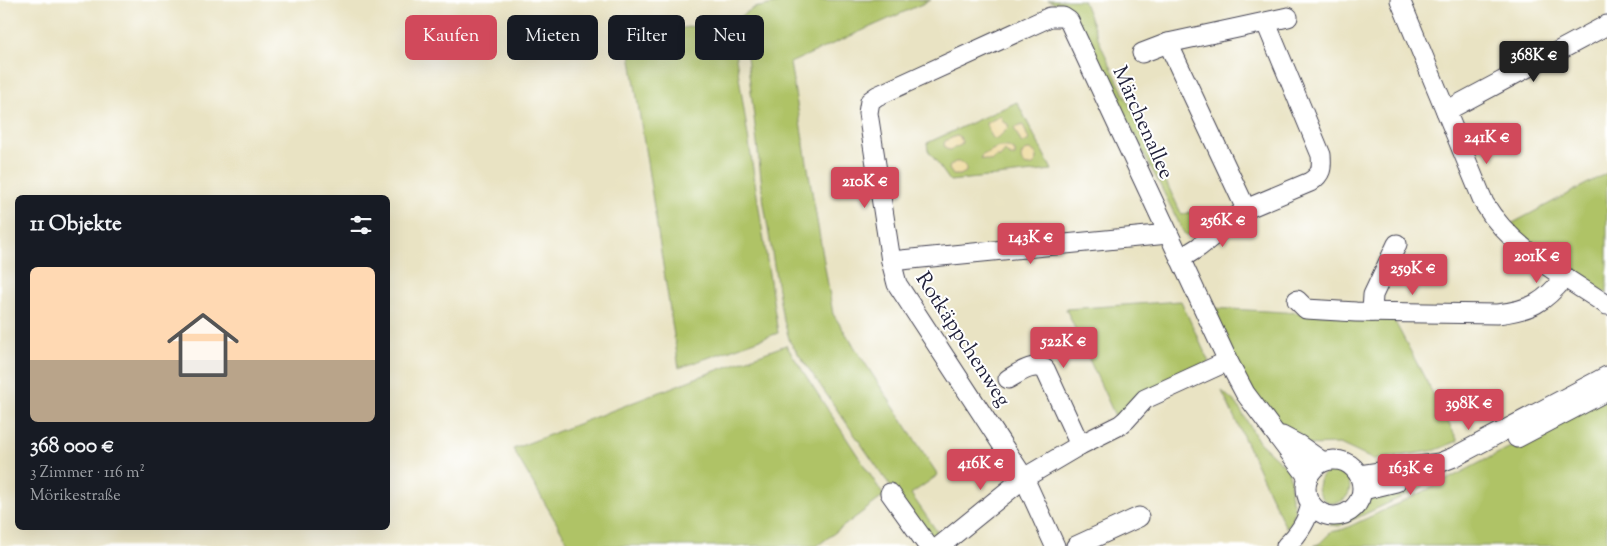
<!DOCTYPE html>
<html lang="de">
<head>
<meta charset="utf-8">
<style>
	body { margin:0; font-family:"Sorts Mill Goudy",serif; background:#242831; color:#f1f3f6; height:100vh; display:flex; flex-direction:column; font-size:19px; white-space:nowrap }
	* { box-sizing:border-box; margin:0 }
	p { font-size:16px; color:#9ea1a6 }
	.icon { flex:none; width:28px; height:28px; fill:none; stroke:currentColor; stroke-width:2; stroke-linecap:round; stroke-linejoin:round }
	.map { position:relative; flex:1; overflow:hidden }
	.sheet { position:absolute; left:15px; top:195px; width:375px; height:335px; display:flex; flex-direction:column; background:#171b24; border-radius:8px; box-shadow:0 5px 20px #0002 }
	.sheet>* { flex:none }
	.guide { position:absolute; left:405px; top:15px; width:475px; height:45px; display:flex; gap:10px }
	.price { position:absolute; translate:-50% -42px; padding:0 11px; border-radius:5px; background:#d1495b; color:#fff; font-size:16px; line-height:32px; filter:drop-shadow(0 1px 2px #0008) }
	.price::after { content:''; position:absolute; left:50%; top:30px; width:15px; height:11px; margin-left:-8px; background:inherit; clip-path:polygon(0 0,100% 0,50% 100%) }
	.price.current { background:#222; color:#fff }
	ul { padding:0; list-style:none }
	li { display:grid; align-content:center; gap:10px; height:265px; padding:0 15px }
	li span { display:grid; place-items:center; height:155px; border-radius:8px; color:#555 }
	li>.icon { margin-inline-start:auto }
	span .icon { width:90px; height:90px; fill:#fffc; stroke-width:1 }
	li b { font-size:21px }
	h2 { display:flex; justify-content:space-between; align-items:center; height:60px; padding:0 15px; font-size:21px }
	.chip { padding:0 18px; border-radius:8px; background:#171b24; box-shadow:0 5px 20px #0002; font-size:18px; line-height:45px }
	.chip.current { background:#d1495b; color:#fff }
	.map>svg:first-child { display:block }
	.green { fill:#afc366; stroke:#687250 }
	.sand { fill:#eeda9e; stroke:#887e6c }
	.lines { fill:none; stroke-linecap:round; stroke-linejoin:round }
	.minor-casing { stroke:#403f4f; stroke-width:21 }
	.minor { stroke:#fff; stroke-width:19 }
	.labels { text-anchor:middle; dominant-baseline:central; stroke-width:4; stroke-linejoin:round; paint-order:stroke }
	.street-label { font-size:21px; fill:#22223b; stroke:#fff }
</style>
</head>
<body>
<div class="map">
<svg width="1607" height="546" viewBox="0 0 1607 546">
	<rect width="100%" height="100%" fill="#fff"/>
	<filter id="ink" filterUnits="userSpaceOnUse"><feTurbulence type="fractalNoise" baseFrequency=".02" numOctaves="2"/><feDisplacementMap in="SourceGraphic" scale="10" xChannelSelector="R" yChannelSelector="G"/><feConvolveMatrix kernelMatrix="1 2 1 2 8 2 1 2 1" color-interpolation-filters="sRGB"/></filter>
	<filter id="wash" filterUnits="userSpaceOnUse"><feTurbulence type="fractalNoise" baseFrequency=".0096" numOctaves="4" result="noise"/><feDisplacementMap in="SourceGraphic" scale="20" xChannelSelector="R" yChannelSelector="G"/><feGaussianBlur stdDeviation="1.12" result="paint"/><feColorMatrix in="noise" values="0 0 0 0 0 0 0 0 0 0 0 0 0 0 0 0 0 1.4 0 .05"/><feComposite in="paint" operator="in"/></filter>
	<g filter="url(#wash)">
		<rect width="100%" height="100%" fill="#e9e3c3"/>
		<!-- green -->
		<g class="green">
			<polygon points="793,0 931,0 790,63 833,314 938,475 911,494 947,546 935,546 893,490 790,342 782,314 764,204 746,48 740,21 742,15 754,8"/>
			<polygon points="1048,0 1083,0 1103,50 1182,215 1190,212 1203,234 1185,235 1073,13"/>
			<polygon points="730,18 778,333 679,368 628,40"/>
			<polygon points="1017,102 1052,170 950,181 928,150 927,143"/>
			<polygon points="1607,173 1607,294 1541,250 1509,225"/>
			<polygon points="1181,301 1209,362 1116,418 1066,309"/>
			<polygon points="1211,308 1393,318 1458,441 1436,450 1374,460 1340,444 1306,445 1283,428 1250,389"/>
			<polygon points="786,345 884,496 817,546 570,546 513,449 696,378"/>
			<polygon points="1222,391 1237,404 1259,442 1288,469 1291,483 1290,493 1295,510 1292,522 1286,528"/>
			<polygon points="1607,397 1607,546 1314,546 1320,543 1331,532 1344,529 1429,489"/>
			<circle cx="1334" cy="487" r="16"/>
			<path d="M1422,482L1423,487L1348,522L1339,526L1329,525C1337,520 1346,521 1354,515C1361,510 1362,501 1368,496C1377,488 1410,484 1422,482Z"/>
		</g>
		<!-- sand -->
		<g class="sand">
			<polygon points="1001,116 1003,122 1008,124 1008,128 997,139 992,138 990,135 986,123"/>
			<polygon points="1023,125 1029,140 1022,144 1014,128"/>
			<polygon points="956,136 960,137 962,142 961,145 950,150 946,149 944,145 945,141"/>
			<polygon points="998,147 1008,147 1015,151 1015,156 1010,156 1005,151 1000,157 995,157 991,161 981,159 981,156"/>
			<circle cx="1029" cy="158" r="8"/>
			<polygon points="955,162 961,162 966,167 966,172 960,175 953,175 949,169 950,166"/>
		</g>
	</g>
	<g filter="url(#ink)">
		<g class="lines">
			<!-- minor casing -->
			<g class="minor-casing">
				<g id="minor">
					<path d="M1400,0L1484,203C1511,249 1564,276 1607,305"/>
					<path d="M1266,23L1321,155C1322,168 1322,174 1310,182L1246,209L1168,43L1288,17"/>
					<polyline points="1142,53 1168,43"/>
					<polyline points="1446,111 1607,25"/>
					<polyline points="1180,259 1199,247 1246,209"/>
					<polyline points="891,261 1168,234"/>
					<path d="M1297,300L1306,309L1356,312L1497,314C1531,310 1544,303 1565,277"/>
					<polyline points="1372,312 1373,295 1397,244"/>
					<path d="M1008,379C1021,372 1031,363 1045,369L1080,445"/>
					<polyline points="1282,436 1299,445 1323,462"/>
					<polyline points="1517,438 1607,391"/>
					<circle cx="1334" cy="488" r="28"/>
					<polyline points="1360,475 1439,463 1454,457 1607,376"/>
					<polyline points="1363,490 1396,482"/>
					<polyline points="890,493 928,546"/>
					<polyline points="940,546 1024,478 1080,445 1120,425 1126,420 1145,399 1228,361"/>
					<polyline points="1055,546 1024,478 897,284 891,261 868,113 870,101 877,96 1050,17 1063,17 1069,21 1228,361 1245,393 1308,477"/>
					<polyline points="1076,546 1139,517"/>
					<path d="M1286,546C1299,534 1307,522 1311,504"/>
				</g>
			</g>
			<!-- minor -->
			<use href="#minor" class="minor"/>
		</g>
	</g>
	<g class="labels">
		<!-- street labels -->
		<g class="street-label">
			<text transform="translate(1142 123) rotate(66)">Märchenallee</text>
			<text transform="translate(962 340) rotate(57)">Rotkäppchenweg</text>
		</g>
	</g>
</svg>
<b class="price current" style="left:1534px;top:83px">368K €</b>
<b class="price" style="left:1487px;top:165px">241K €</b>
<b class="price" style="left:865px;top:209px">210K €</b>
<b class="price" style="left:1223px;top:248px">256K €</b>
<b class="price" style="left:1031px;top:265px">143K €</b>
<b class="price" style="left:1537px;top:284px">201K €</b>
<b class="price" style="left:1413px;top:296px">259K €</b>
<b class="price" style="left:1064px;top:369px">522K €</b>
<b class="price" style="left:1469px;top:431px">398K €</b>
<b class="price" style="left:981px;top:491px">416K €</b>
<b class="price" style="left:1411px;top:496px">163K €</b>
<div class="guide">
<a class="chip current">Kaufen</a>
<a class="chip">Mieten</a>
<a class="chip">Filter</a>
<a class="chip">Neu</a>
</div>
<section class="sheet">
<h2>11 Objekte<svg class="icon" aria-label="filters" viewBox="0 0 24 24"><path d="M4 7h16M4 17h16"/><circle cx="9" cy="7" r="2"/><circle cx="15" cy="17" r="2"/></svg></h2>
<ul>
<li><span style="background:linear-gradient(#ffd9b3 60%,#b9a48a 0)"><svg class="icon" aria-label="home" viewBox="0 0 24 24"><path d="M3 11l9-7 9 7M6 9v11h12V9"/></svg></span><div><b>368 000 €</b><p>3 Zimmer · 116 m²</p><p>Mörikestraße</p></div></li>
</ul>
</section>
</div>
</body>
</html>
